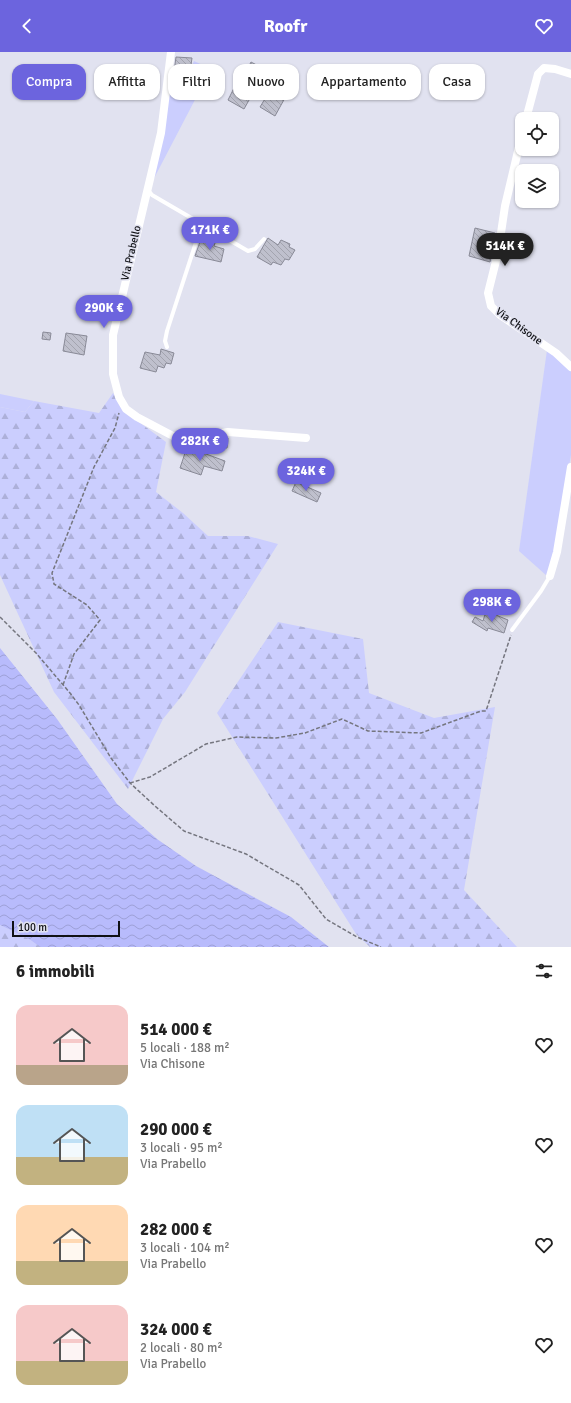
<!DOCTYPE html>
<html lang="it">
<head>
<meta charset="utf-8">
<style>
	body { margin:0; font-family:Signika,sans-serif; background:#f6f6f6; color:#222; height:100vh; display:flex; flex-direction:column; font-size:15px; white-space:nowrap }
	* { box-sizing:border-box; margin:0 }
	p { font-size:13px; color:#767676 }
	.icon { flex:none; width:22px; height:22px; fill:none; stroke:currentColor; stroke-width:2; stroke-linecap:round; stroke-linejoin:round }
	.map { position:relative; height:895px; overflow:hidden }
	.details { display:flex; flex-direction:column; background:#fff; flex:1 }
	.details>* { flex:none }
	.top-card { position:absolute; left:12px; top:12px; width:547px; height:36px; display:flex; gap:8px }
	.controls { position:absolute; left:515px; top:60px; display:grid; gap:8px }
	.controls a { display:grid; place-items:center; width:44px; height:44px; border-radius:8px; background:#fff; box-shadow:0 1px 3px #0004; font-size:20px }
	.scale { position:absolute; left:12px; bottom:10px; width:108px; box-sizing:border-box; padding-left:4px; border:2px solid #101115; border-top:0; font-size:11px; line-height:14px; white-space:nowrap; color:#101115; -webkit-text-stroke:3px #e1e2f0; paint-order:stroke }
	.price { position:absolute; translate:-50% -34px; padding:0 9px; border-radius:14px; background:#6c64de; color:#fff; font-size:13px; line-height:26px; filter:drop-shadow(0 1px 2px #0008) }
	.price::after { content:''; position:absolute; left:50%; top:24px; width:12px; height:9px; margin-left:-6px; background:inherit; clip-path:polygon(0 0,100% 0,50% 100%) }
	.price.current { background:#222; color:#fff }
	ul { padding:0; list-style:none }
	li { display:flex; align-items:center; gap:12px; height:100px; padding:0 16px }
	li span { display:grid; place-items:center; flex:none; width:112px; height:80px; border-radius:12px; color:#555 }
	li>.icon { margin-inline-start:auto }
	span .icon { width:48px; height:48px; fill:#fffc; stroke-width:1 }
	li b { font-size:17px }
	h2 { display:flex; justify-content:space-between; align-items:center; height:48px; padding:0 16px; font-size:17px }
	.pill { padding:0 14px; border-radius:12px; background:#fff; box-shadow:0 1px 3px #0004; font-size:14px; line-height:36px }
	.pill.current { background:#6c64de; color:#fff }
	header { display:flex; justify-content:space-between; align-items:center; height:52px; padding:0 16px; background:#6c64de; color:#fff; font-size:18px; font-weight:700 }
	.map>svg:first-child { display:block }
	.grass { fill:#cbcefe }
	.forest { fill:url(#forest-firs) }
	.water { fill:url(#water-waves) }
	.building { fill:url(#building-back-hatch); stroke:#898a97 }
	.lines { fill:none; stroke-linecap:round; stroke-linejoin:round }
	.path { stroke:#75767f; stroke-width:1.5; stroke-dasharray:4 2; stroke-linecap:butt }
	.lane { stroke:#fff; stroke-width:4 }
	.street { stroke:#fff; stroke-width:8 }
	.labels { text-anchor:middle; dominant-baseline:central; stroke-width:3; stroke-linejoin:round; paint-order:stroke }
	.street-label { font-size:11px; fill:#101115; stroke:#e1e2f0 }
</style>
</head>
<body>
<header><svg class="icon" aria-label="back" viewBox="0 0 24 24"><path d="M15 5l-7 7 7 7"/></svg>Roofr<svg class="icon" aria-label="heart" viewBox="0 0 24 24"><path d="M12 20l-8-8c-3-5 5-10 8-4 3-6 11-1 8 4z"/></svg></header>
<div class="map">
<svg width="571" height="895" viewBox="0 0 571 895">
	<defs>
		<pattern id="forest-firs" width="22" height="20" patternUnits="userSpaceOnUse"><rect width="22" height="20" fill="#cbcefe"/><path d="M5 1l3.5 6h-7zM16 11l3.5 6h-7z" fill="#adb0d9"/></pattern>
		<pattern id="water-waves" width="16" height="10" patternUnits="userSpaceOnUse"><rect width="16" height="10" fill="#b8bbfc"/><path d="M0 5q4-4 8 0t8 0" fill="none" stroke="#9da0d7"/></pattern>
		<pattern id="building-back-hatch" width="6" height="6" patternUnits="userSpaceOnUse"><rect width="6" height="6" fill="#bfc0cd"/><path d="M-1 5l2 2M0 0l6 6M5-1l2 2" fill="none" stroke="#a3a4af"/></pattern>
	</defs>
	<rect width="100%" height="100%" fill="#e1e2f0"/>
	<!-- grass -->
	<g class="grass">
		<polygon points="194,9 211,17 150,134 168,37 179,43"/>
		<polygon points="547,298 571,317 571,403 555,499 547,524 519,499"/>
		<polygon points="0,342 34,349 25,360 0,355"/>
	</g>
	<!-- forest -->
	<g class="forest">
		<polygon points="113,341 124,359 166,390 156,440 183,461 208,484 248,484 278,492 185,640 163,667 128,737 54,640 0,523 0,355 25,360 34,349 99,361"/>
		<polygon points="278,570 363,587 369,641 434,666 495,655 464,838 517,895 370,895 356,882 217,661"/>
		<polygon points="0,873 29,887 40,895 0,895"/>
	</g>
	<!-- water -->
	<polygon class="water" points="0,596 57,667 117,752 157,787 196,814 291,865 329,895 40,895 29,887 0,873"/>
	<!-- building -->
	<g class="building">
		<polygon points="176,5 192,6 191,13 185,13 184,21 174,20"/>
		<polygon points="251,10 266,18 244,57 228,48 237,30 240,32"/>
		<polygon points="277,27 291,35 275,64 260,55"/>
		<polygon points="475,176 495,181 490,210 469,204"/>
		<polygon points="268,186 278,193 281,188 290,192 289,195 295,198 289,208 285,207 281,213 273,210 271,213 257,205"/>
		<polygon points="201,187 215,191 214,194 224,197 221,210 195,204"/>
		<polygon points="43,280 51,281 50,288 42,287"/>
		<polygon points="66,281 87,284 84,303 63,299"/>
		<polygon points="161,297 174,301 171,312 166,311 164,316 158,314 156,320 140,316 145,300 160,303"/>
		<polygon points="228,386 227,396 214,394 215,388"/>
		<polygon points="187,395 225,409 222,419 204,414 201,423 180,416"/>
		<polygon points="304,407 323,415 317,427 298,419"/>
		<polygon points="296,430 321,441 317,450 292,439"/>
		<polygon points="486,559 508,568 504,581 488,576 487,579 472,570 475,565 483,569"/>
	</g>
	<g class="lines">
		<!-- path -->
		<g class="path">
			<polyline points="0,565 36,601 70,641 79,653 111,706 130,731 155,754 184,779 246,802 299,833 326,867 357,885 381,895"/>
			<polyline points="63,633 74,602 100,568 87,553 54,532 52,521 94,415 115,376 119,361"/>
			<polyline points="130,731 150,725 206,692 237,685 276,686 305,681 342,667 368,679 421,681 481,659 486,659 511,583"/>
		</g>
		<!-- lane -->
		<g class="lane">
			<polyline points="148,138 152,143 248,199 255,197 264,187"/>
			<polyline points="167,295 165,289 167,279 200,178 200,170"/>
			<polyline points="512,578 541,539 550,524"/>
		</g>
		<!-- street -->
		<g class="street">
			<polyline points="171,0 161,81 113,283 113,322 119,345 126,357 137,365 173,384 200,385 228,380 306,386"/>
			<polyline points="526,67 538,22 544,16 555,17 571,22"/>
			<polyline points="522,82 505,154 498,201 488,241 491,254 500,263 556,301 571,315"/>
			<polyline points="550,524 557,500 571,415"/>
		</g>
	</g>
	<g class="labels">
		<!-- street labels -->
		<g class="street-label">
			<text transform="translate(131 201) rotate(-77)">Via Prabello</text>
			<text transform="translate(519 274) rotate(36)">Via Chisone</text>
		</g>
	</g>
</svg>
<div class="controls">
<a><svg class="icon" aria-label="locate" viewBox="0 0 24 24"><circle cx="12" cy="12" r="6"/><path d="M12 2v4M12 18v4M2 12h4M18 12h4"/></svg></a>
<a><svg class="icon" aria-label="layers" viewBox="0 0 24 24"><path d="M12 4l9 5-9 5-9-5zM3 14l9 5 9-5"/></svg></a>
</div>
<div class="scale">100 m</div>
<b class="price" style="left:210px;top:199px">171K €</b>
<b class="price current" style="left:505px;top:215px">514K €</b>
<b class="price" style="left:104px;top:277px">290K €</b>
<b class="price" style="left:200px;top:410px">282K €</b>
<b class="price" style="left:306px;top:440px">324K €</b>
<b class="price" style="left:492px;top:571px">298K €</b>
<div class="top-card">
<a class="pill current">Compra</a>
<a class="pill">Affitta</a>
<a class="pill">Filtri</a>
<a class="pill">Nuovo</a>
<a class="pill">Appartamento</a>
<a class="pill">Casa</a>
</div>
</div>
<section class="details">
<h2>6 immobili<svg class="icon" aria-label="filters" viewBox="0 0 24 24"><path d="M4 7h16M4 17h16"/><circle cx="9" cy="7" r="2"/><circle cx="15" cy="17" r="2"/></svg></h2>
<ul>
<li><span style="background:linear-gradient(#f6c9c9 75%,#b9a48a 0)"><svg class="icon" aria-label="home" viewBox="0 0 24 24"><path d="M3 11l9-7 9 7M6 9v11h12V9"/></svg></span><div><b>514 000 €</b><p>5 locali · 188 m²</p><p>Via Chisone</p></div><svg class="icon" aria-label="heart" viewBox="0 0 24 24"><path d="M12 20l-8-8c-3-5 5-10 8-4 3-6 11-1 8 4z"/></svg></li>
<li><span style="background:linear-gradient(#bfe0f5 65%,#c2b280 0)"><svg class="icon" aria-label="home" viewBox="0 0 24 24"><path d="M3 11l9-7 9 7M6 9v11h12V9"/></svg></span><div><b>290 000 €</b><p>3 locali · 95 m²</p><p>Via Prabello</p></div><svg class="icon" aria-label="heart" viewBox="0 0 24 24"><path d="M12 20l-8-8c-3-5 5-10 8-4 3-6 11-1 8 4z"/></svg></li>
<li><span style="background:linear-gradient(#ffd9b3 70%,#c2b280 0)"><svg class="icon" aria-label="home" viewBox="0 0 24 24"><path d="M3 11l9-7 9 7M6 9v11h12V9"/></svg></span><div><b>282 000 €</b><p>3 locali · 104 m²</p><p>Via Prabello</p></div><svg class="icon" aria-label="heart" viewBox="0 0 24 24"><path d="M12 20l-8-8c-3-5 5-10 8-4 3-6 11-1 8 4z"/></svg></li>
<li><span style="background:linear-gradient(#f6c9c9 70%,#c2b280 0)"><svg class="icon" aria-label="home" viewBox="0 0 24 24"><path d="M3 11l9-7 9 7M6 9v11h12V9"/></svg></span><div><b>324 000 €</b><p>2 locali · 80 m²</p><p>Via Prabello</p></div><svg class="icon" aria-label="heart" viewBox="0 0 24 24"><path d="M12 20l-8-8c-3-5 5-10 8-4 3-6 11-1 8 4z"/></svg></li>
</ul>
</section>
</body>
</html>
